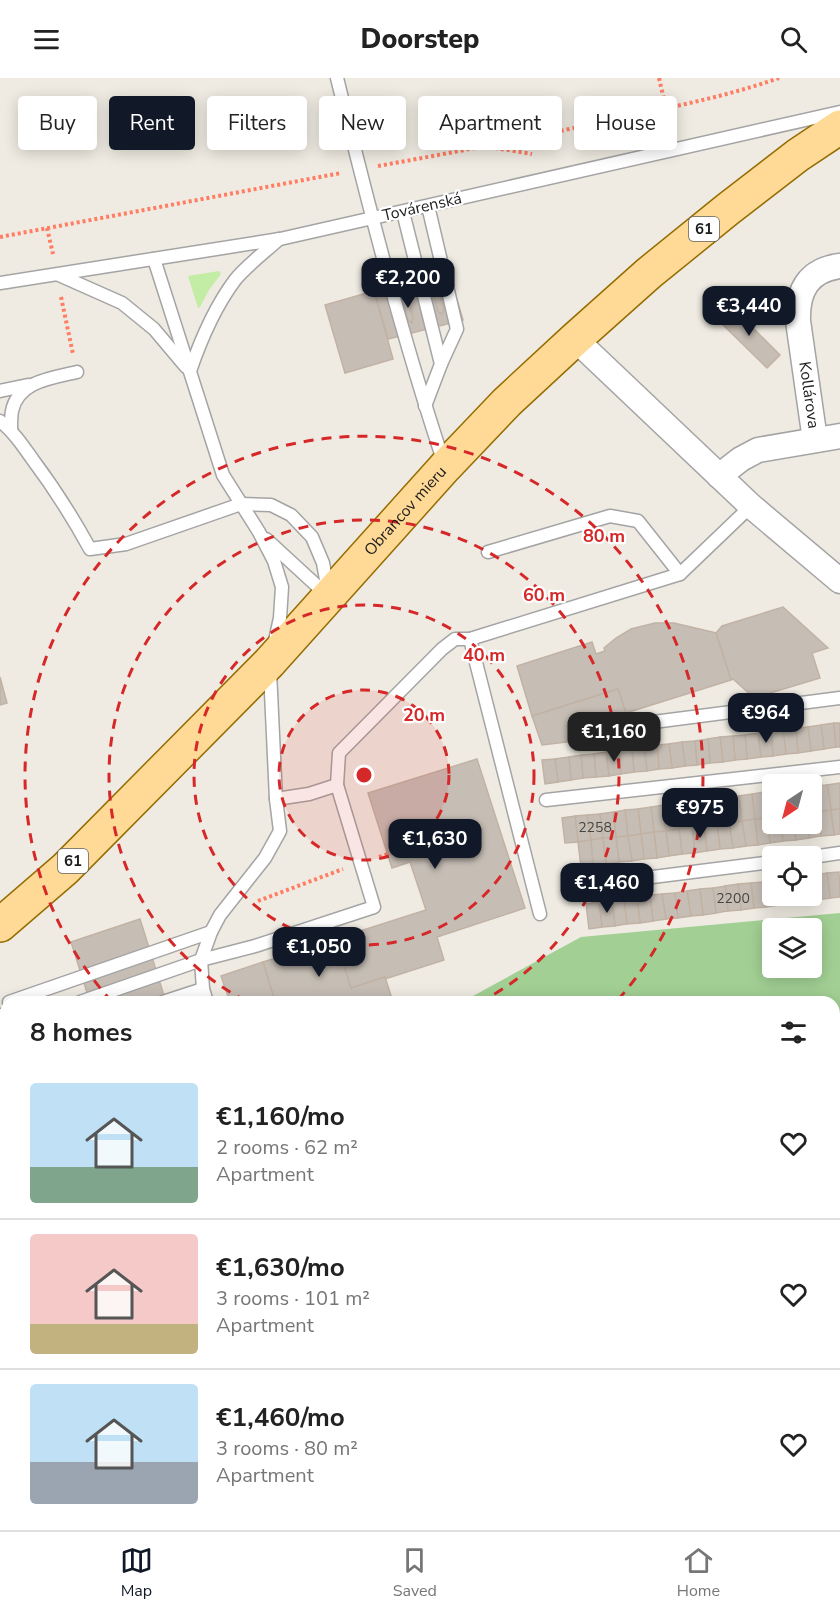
<!DOCTYPE html>
<html lang="en">
<head>
<meta charset="utf-8">
<style>
	body { margin:0; font-family:"Nunito Sans",sans-serif; background:#f2f2f2; color:#222; height:100vh; display:flex; flex-direction:column; font-size:22px; white-space:nowrap }
	* { box-sizing:border-box; margin:0 }
	p { font-size:20px; color:#767676 }
	.icon { flex:none; width:33px; height:33px; fill:none; stroke:currentColor; stroke-width:2; stroke-linecap:round; stroke-linejoin:round }
	.map { position:relative; flex:1; overflow:hidden }
	.details { position:absolute; left:0px; top:918px; width:840px; height:534px; display:flex; flex-direction:column; background:#fff; border-radius:18px 18px 0 0; box-shadow:0 3px 15px #0003 }
	.details>* { flex:none }
	.top-card { position:absolute; left:18px; top:18px; width:804px; height:54px; display:flex; gap:12px }
	.needle { width:39px; rotate:216deg }
	.tools { position:absolute; left:762px; top:696px; display:grid; gap:12px }
	.tools a { display:grid; place-items:center; width:60px; height:60px; border-radius:6px; background:#fff; box-shadow:0 3px 15px #0003; font-size:30px }
	.price { position:absolute; translate:-50% -51px; padding:0 14px; border-radius:12px; background:#111827; color:#fff; font-size:20px; line-height:39px; filter:drop-shadow(0 2px 3px #0008) }
	.price::after { content:''; position:absolute; left:50%; top:36px; width:18px; height:14px; margin-left:-9px; background:inherit; clip-path:polygon(0 0,100% 0,50% 100%) }
	.price.on { background:#222; color:#fff }
	ul { padding:0; list-style:none }
	li { display:flex; align-items:center; gap:18px; height:150px; padding:0 30px }
	li+li { border-top:2px solid #e0e0e0 }
	li span { display:grid; place-items:center; flex:none; width:168px; height:120px; border-radius:6px; color:#555 }
	li>.icon { margin-inline-start:auto }
	span .icon { width:72px; height:72px; fill:#fffc; stroke-width:1 }
	li b { font-size:26px }
	h2 { display:flex; justify-content:space-between; align-items:center; height:72px; padding:0 30px; font-size:26px }
	.pill { padding:0 21px; border-radius:6px; background:#fff; box-shadow:0 3px 15px #0003; font-size:21px; line-height:54px }
	.pill.on { background:#111827; color:#fff }
	header { display:flex; justify-content:space-between; align-items:center; height:78px; padding:0 30px; background:#fff; font-size:27px; font-weight:800 }
	.menu { display:flex; justify-content:space-around; align-items:center; height:84px; border-top:2px solid #e0e0e0; background:#fff; font-size:16px; color:#767676 }
	.menu a { display:grid; justify-items:center; gap:3px }
	.menu .on { color:#111827 }
	.map>svg:first-child { display:block }
	.grass { fill:#c3eca5 }
	.forest { fill:#a2d094; fill-rule:evenodd }
	.building { fill:#c6beb5; stroke:#c1b2a4; stroke-width:1.5 }
	.lines { fill:none; stroke-linecap:round; stroke-linejoin:round }
	.service-casing { stroke:#a4a4a4; stroke-width:15 }
	.minor-casing { stroke:#a4a4a4; stroke-width:27 }
	.primary-casing { stroke:#956d00; stroke-width:36 }
	.path { stroke:#ff7d62; stroke-width:4; stroke-dasharray:3 3; stroke-linecap:butt }
	.service { stroke:#fff; stroke-width:12 }
	.minor { stroke:#fff; stroke-width:24 }
	.primary { stroke:#ffd996; stroke-width:33 }
	.ring { fill:none; stroke:#d62828; stroke-width:3; stroke-dasharray:10 8 }
	.labels { text-anchor:middle; dominant-baseline:central; stroke-width:4.5; stroke-linejoin:round; paint-order:stroke }
	.number-label { font-size:14px; fill:#474543 }
	.shield { fill:#fff; stroke:#616161; stroke-width:1.5 }
	.shield-label { font-size:15px; font-weight:bold; fill:#1d1d1d }
	.street-label { font-size:16px; fill:#1d1d1d; stroke:#fff }
	.centre { fill:#d62828; stroke:#fff; stroke-width:3 }
	.ring-label { font-size:18px; text-anchor:middle; font-weight:bold; fill:#d62828; stroke:#fff; stroke-width:4.5; stroke-linejoin:round; paint-order:stroke }
</style>
</head>
<body>
<header><svg class="icon" aria-label="menu" viewBox="0 0 24 24"><path d="M4 6h16M4 12h16M4 18h16"/></svg>Doorstep<svg class="icon" aria-label="search" viewBox="0 0 24 24"><circle cx="10" cy="10" r="6"/><path d="M15 15l6 6"/></svg></header>
<div class="map">
<svg width="840" height="1452" viewBox="0 0 840 1452">
	<rect width="100%" height="100%" fill="#efebe2"/>
	<!-- grass -->
	<polygon class="grass" points="219,193 221,196 209,212 200,229 198,230 188,198"/>
	<!-- forest -->
	<g class="forest">
		<path d="M840,835V1001H834V924H462L581,859ZM772,850H812V890H772Z"/>
		<polygon points="6,1231 6,1362 0,1366 0,1236"/>
	</g>
	<!-- building -->
	<g class="building">
		<polygon points="449,195 463,242 388,261 374,213"/>
		<polygon points="434,208 438,211 444,232 442,236 438,234 432,213"/>
		<polygon points="374,213 393,281 345,295 325,227"/>
		<polygon points="404,217 408,220 413,240 412,245 408,242 402,222"/>
		<polygon points="731,228 780,277 767,290 717,241"/>
		<polygon points="783,529 828,570 812,575 820,600 754,620 733,601 731,602 716,555 722,548"/>
		<polygon points="655,545 674,545 716,555 731,602 626,635 618,611 532,638 517,588 592,564 596,576 605,573 604,570 616,560 631,551"/>
		<polygon points="0,599 7,625 0,627"/>
		<polygon points="618,611 633,656 542,667 532,638"/>
		<polygon points="834,645 836,669 824,671 821,647"/>
		<polygon points="834,645 840,645 840,669 836,669"/>
		<polygon points="821,647 824,671 811,673 808,649"/>
		<polygon points="808,649 811,673 798,675 796,650"/>
		<polygon points="796,650 798,675 786,676 783,651"/>
		<polygon points="783,651 786,676 773,678 771,653"/>
		<polygon points="771,653 773,678 761,679 758,655"/>
		<polygon points="758,655 761,679 747,681 745,657"/>
		<polygon points="745,657 747,681 735,682 733,658"/>
		<polygon points="733,658 735,682 723,684 720,659"/>
		<polygon points="720,659 723,684 710,685 708,661"/>
		<polygon points="708,661 710,685 697,687 695,663"/>
		<polygon points="695,663 697,687 685,688 682,664"/>
		<polygon points="682,664 685,688 672,690 669,666"/>
		<polygon points="669,666 672,690 659,691 657,667"/>
		<polygon points="657,667 659,691 647,693 644,669"/>
		<polygon points="644,669 647,693 634,694 632,671"/>
		<polygon points="632,671 634,694 621,696 619,672"/>
		<polygon points="619,672 621,696 609,698 606,674"/>
		<polygon points="606,674 609,698 596,699 594,676"/>
		<polygon points="594,676 596,699 583,700 581,677"/>
		<polygon points="581,677 583,700 571,702 569,679"/>
		<polygon points="569,679 571,702 558,704 555,681"/>
		<polygon points="477,681 525,830 437,859 444,882 385,901 385,899 351,910 335,861 426,832 410,784 392,790 368,715"/>
		<polygon points="555,681 558,704 545,706 542,682"/>
		<polygon points="840,705 840,731 831,732 827,707"/>
		<polygon points="827,707 831,732 818,734 815,708"/>
		<polygon points="812,708 815,708 818,734 812,734"/>
		<polygon points="772,713 772,739 767,740 764,714"/>
		<polygon points="764,714 767,740 755,741 752,716"/>
		<polygon points="752,716 755,741 742,743 739,718"/>
		<polygon points="739,718 742,743 729,745 726,720"/>
		<polygon points="726,720 729,745 717,746 714,721"/>
		<polygon points="714,721 717,746 704,747 701,723"/>
		<polygon points="701,723 704,747 692,749 688,725"/>
		<polygon points="688,725 692,749 679,751 676,726"/>
		<polygon points="676,726 679,751 666,753 663,727"/>
		<polygon points="663,727 666,753 654,754 651,729"/>
		<polygon points="651,729 654,754 641,756 638,731"/>
		<polygon points="638,731 641,756 628,758 625,732"/>
		<polygon points="840,731 840,756 834,757 831,732"/>
		<polygon points="625,732 628,758 616,759 613,734"/>
		<polygon points="831,732 834,757 821,758 818,734"/>
		<polygon points="613,734 616,759 603,760 600,736"/>
		<polygon points="812,734 818,734 821,758 809,760 807,746 812,746"/>
		<polygon points="600,736 603,760 591,762 587,737"/>
		<polygon points="587,737 591,762 578,764 575,738"/>
		<polygon points="575,738 578,764 565,765 562,740"/>
		<polygon points="772,739 772,746 781,746 783,763 770,765 767,740"/>
		<polygon points="767,740 770,765 758,767 755,741"/>
		<polygon points="755,741 758,767 746,768 742,743"/>
		<polygon points="742,743 746,768 733,770 729,745"/>
		<polygon points="729,745 733,770 720,771 717,746"/>
		<polygon points="717,746 720,771 707,773 704,747"/>
		<polygon points="781,746 794,746 796,762 783,763"/>
		<polygon points="794,746 807,746 809,760 796,762"/>
		<polygon points="704,747 707,773 695,775 692,749"/>
		<polygon points="692,749 695,775 682,776 679,751"/>
		<polygon points="679,751 682,776 669,778 666,753"/>
		<polygon points="666,753 669,778 657,780 654,754"/>
		<polygon points="654,754 657,780 644,781 641,756"/>
		<polygon points="641,756 644,781 632,783 628,758"/>
		<polygon points="628,758 632,783 619,784 616,759"/>
		<polygon points="616,759 619,784 606,786 603,760"/>
		<polygon points="603,760 606,786 593,788 591,762"/>
		<polygon points="591,762 593,788 581,789 578,764"/>
		<polygon points="839,794 840,819 830,820 827,795"/>
		<polygon points="827,795 830,820 817,822 814,797"/>
		<polygon points="812,797 814,797 817,822 804,824 803,818 812,818"/>
		<polygon points="772,802 772,818 778,818 779,827 766,829 763,804"/>
		<polygon points="763,804 766,829 754,830 751,805"/>
		<polygon points="751,805 754,830 741,832 738,806"/>
		<polygon points="738,806 741,832 728,833 725,808"/>
		<polygon points="725,808 728,833 716,835 713,810"/>
		<polygon points="713,810 716,835 703,837 700,811"/>
		<polygon points="700,811 703,837 691,838 687,813"/>
		<polygon points="687,813 691,838 678,840 675,815"/>
		<polygon points="675,815 678,840 666,841 662,816"/>
		<polygon points="662,816 666,841 653,843 650,817"/>
		<polygon points="650,817 653,843 640,845 637,819"/>
		<polygon points="778,818 791,818 792,826 779,827"/>
		<polygon points="791,818 803,818 804,824 792,826"/>
		<polygon points="637,819 640,845 627,846 624,821"/>
		<polygon points="624,821 627,846 615,848 612,823"/>
		<polygon points="612,823 615,848 602,849 599,824"/>
		<polygon points="599,824 602,849 589,851 586,826"/>
		<polygon points="140,841 166,924 90,924 71,864"/>
		<polygon points="335,861 351,910 385,899 393,924 275,924 263,884"/>
		<polygon points="263,884 275,924 230,924 221,898"/>
	</g>
	<g class="lines">
		<!-- service casing -->
		<g class="service-casing">
			<g id="service">
				<path d="M337,0C369,129 402,259 444,385"/>
				<polyline points="428,128 457,251 441,286"/>
				<polyline points="403,134 441,286 425,328"/>
				<polyline points="154,181 223,397 259,454 274,483 282,509 280,540 274,567"/>
				<polyline points="59,197 122,225 154,251 186,289"/>
				<polyline points="0,205 280,161 840,34"/>
				<path d="M190,293C201,261 214,230 235,202C245,189 266,173 279,161"/>
				<polyline points="0,313 28,307"/>
				<path d="M0,343C14,354 23,368 33,382C54,410 73,440 90,471L126,466L241,426L271,427L291,437L312,459L323,485L328,513"/>
				<path d="M11,352C11,346 11,338 12,333C18,303 52,300 77,294"/>
				<polyline points="266,461 328,518"/>
				<polyline points="488,474 610,438 638,443 680,496"/>
				<polyline points="470,561 680,496 751,428"/>
				<polyline points="638,646 840,620"/>
				<polyline points="276,721 309,716 337,707 339,675 442,571 455,561 470,561 540,836"/>
				<polyline points="546,722 840,689"/>
				<polyline points="812,779 840,775"/>
				<polyline points="581,808 772,784"/>
				<polyline points="9,924 211,854"/>
				<polyline points="80,924 201,882 255,868 374,829 337,707"/>
				<polyline points="163,924 203,911"/>
				<polyline points="207,924 203,911 201,882 211,854 220,837 265,780 280,753 276,721 270,593"/>
				<polyline points="0,937 6,945"/>
			</g>
		</g>
		<!-- minor casing -->
		<g class="minor-casing">
			<g id="minor">
				<polyline points="575,261 751,428 840,503"/>
				<path d="M815,362L798,243C797,213 808,192 840,188"/>
				<polyline points="719,398 741,381 758,372 840,358"/>
			</g>
		</g>
		<!-- primary casing -->
		<g class="primary-casing">
			<g id="primary">
				<path id="s1" d="M0,847L65,791L269,585L445,389L507,324L575,261L649,195L728,131L798,77L840,49"/>
			</g>
		</g>
		<!-- path -->
		<g class="path">
			<polyline points="659,0 666,30"/>
			<polyline points="600,64 636,38"/>
			<polyline points="489,69 532,76"/>
			<path d="M378,88C456,74 534,59 611,42C667,30 725,19 779,0"/>
			<polyline points="47,150 53,176"/>
			<polyline points="0,159 341,95"/>
			<polyline points="61,219 73,276"/>
			<polyline points="379,779 388,776"/>
			<polyline points="258,823 343,791"/>
		</g>
		<!-- service -->
		<use href="#service" class="service"/>
		<!-- minor -->
		<use href="#minor" class="minor"/>
		<!-- primary -->
		<use href="#primary" class="primary"/>
	</g>
	<!-- distance rings -->
	<circle cx="364" cy="697" r="85" fill="#d62828" fill-opacity=".12"/>
	<g class="ring">
		<circle cx="364" cy="697" r="85"/>
		<circle cx="364" cy="697" r="170"/>
		<path d="M246 923A255 255 0 1 1 482 923"/>
		<path d="M112 924A339 339 0 1 1 616 924"/>
	</g>
	<g class="labels">
		<!-- number labels -->
		<g class="number-label">
			<text x="595" y="749">2258</text>
			<text x="733" y="820">2200</text>
		</g>
		<!-- shield labels -->
		<g class="shield">
			<rect x="689" y="139" width="30" height="24" rx="4.5"/>
			<rect x="58" y="771" width="30" height="24" rx="4.5"/>
		</g>
		<g class="shield-label">
			<text x="704" y="151">61</text>
			<text x="73" y="783">61</text>
		</g>
		<!-- street labels -->
		<g class="street-label">
			<text transform="translate(422 129) rotate(-13)">Továrenská</text>
			<text transform="translate(809 317) rotate(82)">Kollárova</text>
			<text stroke="none"><textPath href="#s1" startOffset="580">Obrancov mieru</textPath></text>
		</g>
	</g>
	<circle cx="364" cy="697" r="9" class="centre"/>
	<g class="ring-label">
		<text x="604" y="464">80 m</text>
		<text x="544" y="523">60 m</text>
		<text x="484" y="583">40 m</text>
		<text x="424" y="643">20 m</text>
	</g>
</svg>
<div class="tools">
<a><svg class="needle" viewBox="-14 -14 28 28"><path d="M0-13l5 13h-10z" fill="#e53935"/><path d="M0 13l5-13h-10z" fill="#767676"/></svg></a>
<a><svg class="icon" aria-label="locate" viewBox="0 0 24 24"><circle cx="12" cy="12" r="6"/><path d="M12 2v4M12 18v4M2 12h4M18 12h4"/></svg></a>
<a><svg class="icon" aria-label="layers" viewBox="0 0 24 24"><path d="M12 4l9 5-9 5-9-5zM3 14l9 5 9-5"/></svg></a>
</div>
<b class="price" style="left:408px;top:231px">€2,200</b>
<b class="price" style="left:749px;top:259px">€3,440</b>
<b class="price" style="left:766px;top:666px">€964</b>
<b class="price on" style="left:614px;top:685px">€1,160</b>
<b class="price" style="left:700px;top:761px">€975</b>
<b class="price" style="left:435px;top:792px">€1,630</b>
<b class="price" style="left:607px;top:836px">€1,460</b>
<b class="price" style="left:319px;top:900px">€1,050</b>
<div class="top-card">
<a class="pill">Buy</a>
<a class="pill on">Rent</a>
<a class="pill">Filters</a>
<a class="pill">New</a>
<a class="pill">Apartment</a>
<a class="pill">House</a>
</div>
<section class="details">
<h2>8 homes<svg class="icon" aria-label="filters" viewBox="0 0 24 24"><path d="M4 7h16M4 17h16"/><circle cx="9" cy="7" r="2"/><circle cx="15" cy="17" r="2"/></svg></h2>
<ul>
<li><span style="background:linear-gradient(#bfe0f5 70%,#7fa58c 0)"><svg class="icon" aria-label="home" viewBox="0 0 24 24"><path d="M3 11l9-7 9 7M6 9v11h12V9"/></svg></span><div><b>€1,160/mo</b><p>2 rooms · 62 m²</p><p>Apartment</p></div><svg class="icon" aria-label="heart" viewBox="0 0 24 24"><path d="M12 20l-8-8c-3-5 5-10 8-4 3-6 11-1 8 4z"/></svg></li>
<li><span style="background:linear-gradient(#f6c9c9 75%,#c2b280 0)"><svg class="icon" aria-label="home" viewBox="0 0 24 24"><path d="M3 11l9-7 9 7M6 9v11h12V9"/></svg></span><div><b>€1,630/mo</b><p>3 rooms · 101 m²</p><p>Apartment</p></div><svg class="icon" aria-label="heart" viewBox="0 0 24 24"><path d="M12 20l-8-8c-3-5 5-10 8-4 3-6 11-1 8 4z"/></svg></li>
<li><span style="background:linear-gradient(#bfe0f5 65%,#9aa5b1 0)"><svg class="icon" aria-label="home" viewBox="0 0 24 24"><path d="M3 11l9-7 9 7M6 9v11h12V9"/></svg></span><div><b>€1,460/mo</b><p>3 rooms · 80 m²</p><p>Apartment</p></div><svg class="icon" aria-label="heart" viewBox="0 0 24 24"><path d="M12 20l-8-8c-3-5 5-10 8-4 3-6 11-1 8 4z"/></svg></li>
</ul>
</section>
</div>
<nav class="menu">
<a class="on"><svg class="icon" aria-label="map" viewBox="0 0 24 24"><path d="M3 6l6-2 6 2 6-2v14l-6 2-6-2-6 2zM9 4v14M15 6v14"/></svg>Map</a>
<a><svg class="icon" aria-label="saved" viewBox="0 0 24 24"><path d="M7 4h10v16l-5-4-5 4z"/></svg>Saved</a>
<a><svg class="icon" aria-label="home" viewBox="0 0 24 24"><path d="M3 11l9-7 9 7M6 9v11h12V9"/></svg>Home</a>
</nav>
</body>
</html>
